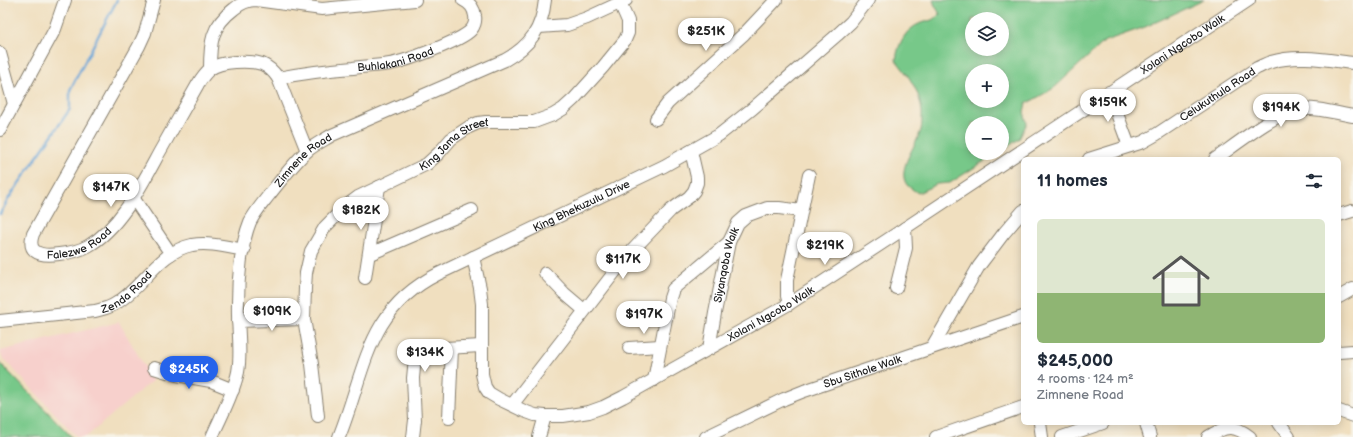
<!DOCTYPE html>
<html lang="en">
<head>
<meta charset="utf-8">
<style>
	body { margin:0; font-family:"Balsamiq Sans",sans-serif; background:#f6f6f7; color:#1f2937; height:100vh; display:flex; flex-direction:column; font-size:15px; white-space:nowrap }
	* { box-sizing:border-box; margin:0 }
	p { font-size:13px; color:#747a83 }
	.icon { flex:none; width:22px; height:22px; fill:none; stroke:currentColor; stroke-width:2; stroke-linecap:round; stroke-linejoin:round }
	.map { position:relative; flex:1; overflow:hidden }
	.panel { position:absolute; left:1021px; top:157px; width:320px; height:268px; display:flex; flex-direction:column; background:#fff; border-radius:6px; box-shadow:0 2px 10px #0003 }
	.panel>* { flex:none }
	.fabs { position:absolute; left:965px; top:12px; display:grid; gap:8px }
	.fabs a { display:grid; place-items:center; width:44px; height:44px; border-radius:50%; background:#fff; box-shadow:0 2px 10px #0003; font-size:20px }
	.price { position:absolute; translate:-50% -34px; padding:0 9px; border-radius:14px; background:#fff; color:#222; font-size:13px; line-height:26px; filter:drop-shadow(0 1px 2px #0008) }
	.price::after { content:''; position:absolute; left:50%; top:24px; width:12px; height:9px; margin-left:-6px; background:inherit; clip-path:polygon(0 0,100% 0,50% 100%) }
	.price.selected { background:#2563eb; color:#fff }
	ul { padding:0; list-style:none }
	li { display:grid; align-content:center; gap:8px; height:212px; padding:0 16px }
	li+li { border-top:1px solid #e0e1e3 }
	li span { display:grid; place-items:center; height:124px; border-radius:6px; color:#555 }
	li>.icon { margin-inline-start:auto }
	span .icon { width:72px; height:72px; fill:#fffc; stroke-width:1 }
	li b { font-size:17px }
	h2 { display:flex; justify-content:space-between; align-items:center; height:48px; padding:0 16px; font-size:17px }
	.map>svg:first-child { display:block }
	.built { fill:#f7d0cc }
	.green { fill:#77c889; stroke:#4a7252; fill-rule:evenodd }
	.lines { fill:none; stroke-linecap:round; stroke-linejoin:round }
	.stream { stroke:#64a3d7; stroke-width:2.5 }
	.minor-casing { stroke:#867e6e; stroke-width:14 }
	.minor { stroke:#fff; stroke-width:12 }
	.labels { text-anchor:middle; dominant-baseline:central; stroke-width:3; stroke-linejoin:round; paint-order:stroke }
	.street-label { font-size:11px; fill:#1c1c1c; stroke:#f7f3e8 }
</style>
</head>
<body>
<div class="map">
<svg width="1353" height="437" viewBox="0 0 1353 437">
	<rect width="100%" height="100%" fill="#f7f3e8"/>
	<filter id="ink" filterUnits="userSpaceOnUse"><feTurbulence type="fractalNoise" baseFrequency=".025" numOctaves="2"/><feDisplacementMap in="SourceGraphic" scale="8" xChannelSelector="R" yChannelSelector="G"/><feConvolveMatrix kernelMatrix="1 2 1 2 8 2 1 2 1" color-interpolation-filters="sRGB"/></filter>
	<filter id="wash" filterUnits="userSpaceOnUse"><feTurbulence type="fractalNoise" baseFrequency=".012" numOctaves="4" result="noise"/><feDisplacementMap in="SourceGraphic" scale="16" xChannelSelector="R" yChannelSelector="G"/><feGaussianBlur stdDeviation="0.9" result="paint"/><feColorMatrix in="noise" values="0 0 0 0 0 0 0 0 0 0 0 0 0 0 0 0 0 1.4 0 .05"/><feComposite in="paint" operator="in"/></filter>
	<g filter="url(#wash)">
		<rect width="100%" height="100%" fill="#f0dfbf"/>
		<!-- built -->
		<polygon class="built" points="119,322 153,381 141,390 86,437 77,437 3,358 0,353 0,351"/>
		<!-- green -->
		<g class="green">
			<path d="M933,0H1204L1145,27L1105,41L1054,88L1026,104L1024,112L1027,123L1019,139L1002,150V123H972V153H997L950,183L937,184L918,193C915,191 910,188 907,185C896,170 916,146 921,130C922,125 922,117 922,112C920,91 908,75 896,60C898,44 905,29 921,23C929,21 934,20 940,14L935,6ZM972,19H1002V49H972ZM972,71H1002V101H972Z"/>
			<polygon points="0,363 68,433 72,437 0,437"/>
		</g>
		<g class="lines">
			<!-- stream -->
			<polyline class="stream" points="0,214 9,198 70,109 70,90 117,0"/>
		</g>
	</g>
	<g filter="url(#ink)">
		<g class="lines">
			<!-- minor casing -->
			<g class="minor-casing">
				<g id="minor">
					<path id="s1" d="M154,0L145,33L139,46L33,234C31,240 30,247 35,251C41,256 52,255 59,254C69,253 79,251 88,246C120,228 142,184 159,153C172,130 185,107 198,84C201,79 205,73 210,69C221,61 249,60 262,64C269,67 274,72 278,78L307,151"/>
					<polyline points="539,27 567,25 587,18 626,0"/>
					<polyline points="0,53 14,104"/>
					<path d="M210,69C210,43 211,26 234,9C241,3 247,0 256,0L322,9L415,0"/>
					<path id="s2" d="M278,78C303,73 328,70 353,68C366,66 378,66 390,64C406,61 461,41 471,30C474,27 476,21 475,16C474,8 470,3 463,0"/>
					<polyline points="1109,92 1129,146"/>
					<polyline points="656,119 668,103 744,34 776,0"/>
					<polyline points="0,130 55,29 65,0"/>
					<path id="s3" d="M1089,159L1143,142L1157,134L1257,68C1262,66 1266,63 1271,62C1297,54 1327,60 1353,63"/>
					<path d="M1215,159C1234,146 1278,111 1298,109C1317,107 1335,113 1353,116"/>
					<polyline points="134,199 171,254"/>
					<polyline points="1339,215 1352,211"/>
					<polyline points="370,254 472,210"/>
					<path id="s4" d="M473,257L480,288L482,304V374L485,387L489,393L499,399L524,411L535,415L545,416H563L589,412L603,407L623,397L789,304L887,240L1249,0"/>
					<polyline points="545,273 564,293 584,310"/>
					<polyline points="365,278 379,187"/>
					<polyline points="896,288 906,248 905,228"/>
					<polyline points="1339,297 1353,289"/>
					<polyline points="789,304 787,296 787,280 809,175"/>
					<path id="s5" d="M0,321L95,311C102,309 109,308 115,304C143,288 158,252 192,245C209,242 227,247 244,250"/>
					<polyline points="238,321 304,319"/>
					<polyline points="932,347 979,266 1004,233 1023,211"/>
					<polyline points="629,348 660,346"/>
					<path id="s6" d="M709,349L715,313L729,242L738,223L746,216L767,208H779L801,211"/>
					<polyline points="1339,352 1353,351"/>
					<polyline points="154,368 177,375 211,381 233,390"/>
					<polyline points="654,380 670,298 673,289 729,242"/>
					<polyline points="512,405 627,256 671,210 689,197 694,191 697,183 697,177 691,151"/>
					<polyline points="1339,411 1353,416"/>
					<path id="s7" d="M318,416L312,364L304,319L305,288L306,273L311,251L325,227L346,206L358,197L427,164L439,153L451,139L469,127L478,123L486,122H534L553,115L563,109L574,99L603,67L625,40L628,33V21L620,3"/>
					<polyline points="449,418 452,348"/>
					<polyline points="1040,423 1042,437"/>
					<polyline points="1146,423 1150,437"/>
					<polyline points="1279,423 1289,437"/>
					<path id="s8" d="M212,437C221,416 233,395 238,372C242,350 237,326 238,303C238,279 241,244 250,222C255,212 262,204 269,195C281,180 293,164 307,151C314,145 324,140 332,135L505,60C530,46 542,29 545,0"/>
					<path id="s9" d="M339,437C366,370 366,310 438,274L664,166L719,135L752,109L837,35L851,22L868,0"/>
					<polyline points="413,437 415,420 413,378 415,358 418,354 428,349 481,346"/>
					<polyline points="539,437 545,416"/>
					<path id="s10" d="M706,437L784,399L804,391L1023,317"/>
					<polyline points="936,437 1023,407"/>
					<polyline points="1062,437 1103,423"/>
					<path d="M1208,437C1225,426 1234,424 1250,437"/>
				</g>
			</g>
			<!-- minor -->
			<use href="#minor" class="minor"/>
		</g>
	</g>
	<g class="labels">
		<!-- street labels -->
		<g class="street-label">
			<text stroke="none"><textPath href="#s4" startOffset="943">Xolani Ngcobo Walk</textPath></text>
			<text stroke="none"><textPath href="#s2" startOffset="119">Buhlakani Road</textPath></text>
			<text stroke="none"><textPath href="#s3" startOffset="145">Celukuthula Road</textPath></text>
			<text stroke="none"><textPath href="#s7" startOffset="350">King Jama Street</textPath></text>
			<text stroke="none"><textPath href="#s8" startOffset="304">Zimnene Road</textPath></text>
			<text stroke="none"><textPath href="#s9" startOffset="356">King Bhekuzulu Drive</textPath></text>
			<text stroke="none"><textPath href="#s1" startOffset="330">Falezwe Road</textPath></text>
			<text stroke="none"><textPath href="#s6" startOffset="86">Siyanqoba Walk</textPath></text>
			<text stroke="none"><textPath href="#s5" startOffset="133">Zenda Road</textPath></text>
			<text stroke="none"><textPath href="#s4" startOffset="451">Xolani Ngcobo Walk</textPath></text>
			<text stroke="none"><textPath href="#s10" startOffset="170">Sbu Sithole Walk</textPath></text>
		</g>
	</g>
</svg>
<div class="fabs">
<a><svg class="icon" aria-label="layers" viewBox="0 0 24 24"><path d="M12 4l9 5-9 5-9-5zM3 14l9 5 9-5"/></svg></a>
<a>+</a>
<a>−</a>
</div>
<b class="price" style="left:706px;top:52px">$251K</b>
<b class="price" style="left:1108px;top:123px">$159K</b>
<b class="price" style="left:1281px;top:128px">$194K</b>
<b class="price" style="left:111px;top:208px">$147K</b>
<b class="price" style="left:361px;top:231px">$182K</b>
<b class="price" style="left:825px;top:266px">$219K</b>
<b class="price" style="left:623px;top:280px">$117K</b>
<b class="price" style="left:272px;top:332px">$109K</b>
<b class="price" style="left:644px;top:335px">$197K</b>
<b class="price" style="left:425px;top:373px">$134K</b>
<b class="price selected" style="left:189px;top:390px">$245K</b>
<section class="panel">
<h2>11 homes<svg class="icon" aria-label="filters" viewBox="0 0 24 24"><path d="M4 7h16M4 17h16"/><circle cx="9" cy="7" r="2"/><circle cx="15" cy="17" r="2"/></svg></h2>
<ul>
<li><span style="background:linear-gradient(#dfe7d0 60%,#8fb573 0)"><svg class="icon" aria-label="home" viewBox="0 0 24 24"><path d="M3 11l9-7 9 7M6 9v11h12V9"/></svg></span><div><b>$245,000</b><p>4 rooms · 124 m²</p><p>Zimnene Road</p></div></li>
</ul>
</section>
</div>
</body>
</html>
